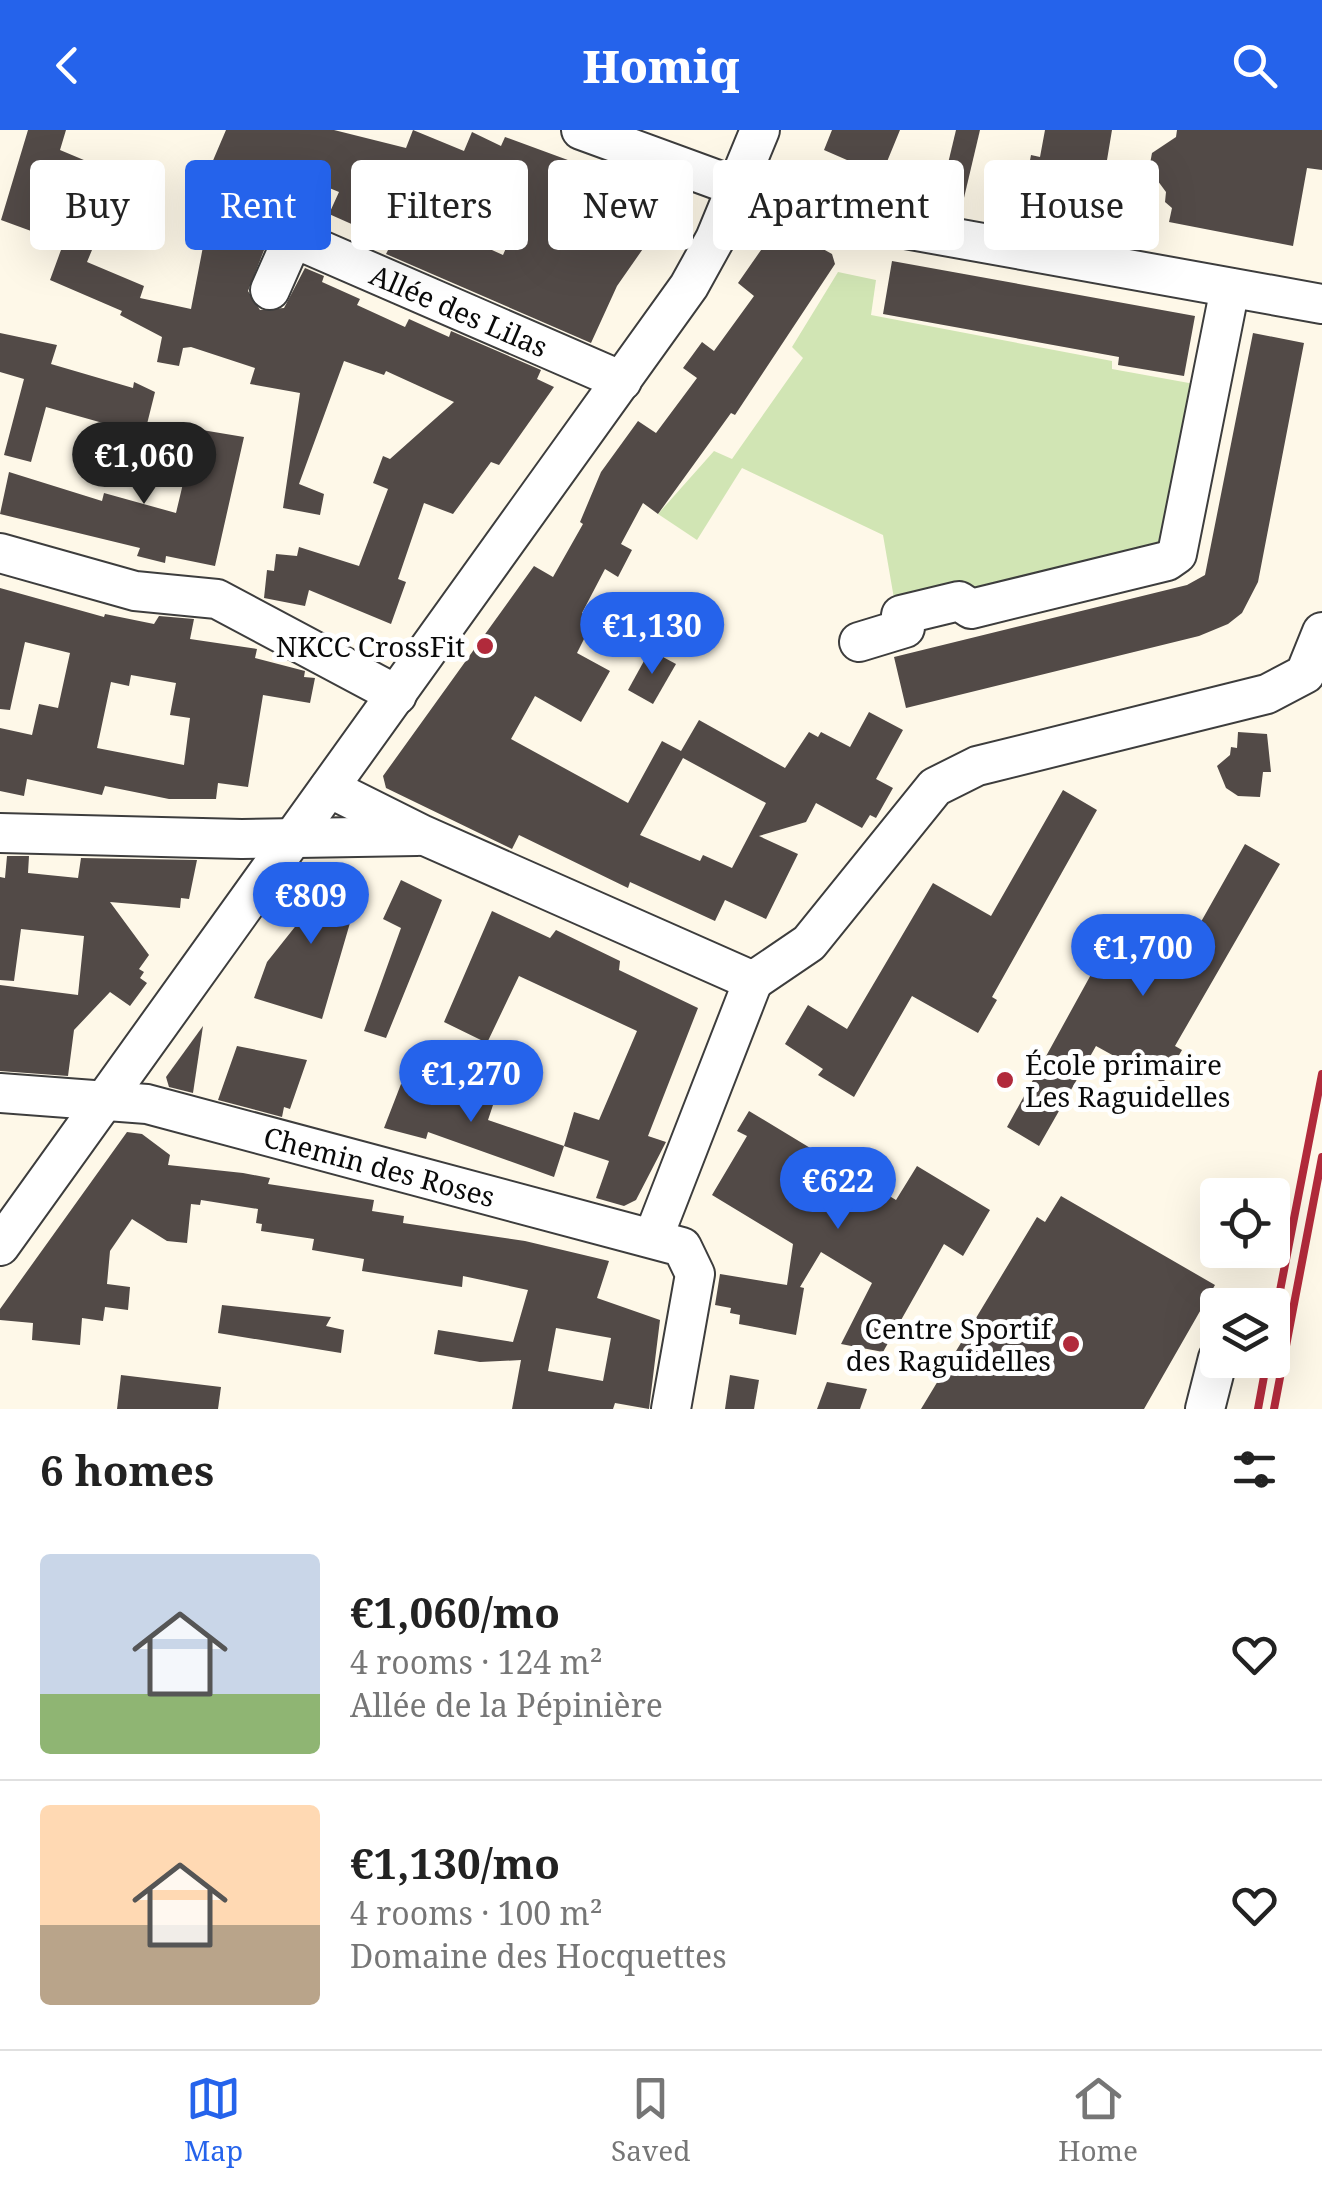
<!DOCTYPE html>
<html lang="en">
<head>
<meta charset="utf-8">
<style>
	body { margin:0; font-family:"Noto Serif",serif; background:#f2f2f2; color:#222; height:100vh; display:flex; flex-direction:column; font-size:38px; white-space:nowrap }
	* { box-sizing:border-box; margin:0 }
	p { font-size:32px; color:#767676 }
	.icon { flex:none; width:55px; height:55px; fill:none; stroke:currentColor; stroke-width:2; stroke-linecap:round; stroke-linejoin:round }
	.map { position:relative; height:1279px; overflow:hidden }
	.details { display:flex; flex-direction:column; background:#fff; flex:1 }
	.details>* { flex:none }
	.top-card { position:absolute; left:30px; top:30px; width:1262px; height:90px; display:flex; gap:20px }
	.tools { position:absolute; left:1200px; top:1048px; display:grid; gap:20px }
	.tools a { display:grid; place-items:center; width:90px; height:90px; border-radius:10px; background:#fff; box-shadow:0 10px 40px #0002; font-size:50px }
	.price { position:absolute; translate:-50% -85px; padding:0 22px; border-radius:35px; background:#2563eb; color:#fff; font-size:32px; line-height:65px; filter:drop-shadow(0 2px 5px #0008) }
	.price::after { content:''; position:absolute; left:50%; top:60px; width:30px; height:22px; margin-left:-15px; background:inherit; clip-path:polygon(0 0,100% 0,50% 100%) }
	.price.selected { background:#222; color:#fff }
	ul { padding:0; list-style:none }
	li { display:flex; align-items:center; gap:30px; height:250px; padding:0 40px }
	li+li { border-top:2px solid #e0e0e0 }
	li span { display:grid; place-items:center; flex:none; width:280px; height:200px; border-radius:10px; color:#555 }
	li>.icon { margin-inline-start:auto }
	span .icon { width:120px; height:120px; fill:#fffc; stroke-width:1 }
	li b { font-size:42px }
	h2 { display:flex; justify-content:space-between; align-items:center; height:120px; padding:0 40px; font-size:42px }
	.pill { padding:0 35px; border-radius:10px; background:#fff; box-shadow:0 10px 40px #0002; font-size:35px; line-height:90px }
	.pill.selected { background:#2563eb; color:#fff }
	header { display:flex; justify-content:space-between; align-items:center; height:130px; padding:0 40px; background:#2563eb; color:#fff; font-size:45px; font-weight:800 }
	.dock { display:flex; justify-content:space-around; align-items:center; height:140px; border-top:2px solid #e0e0e0; background:#fff; font-size:28px; color:#767676 }
	.dock a { display:grid; justify-items:center; gap:5px }
	.dock .selected { color:#2563eb }
	.map>svg:first-child { display:block }
	.green { fill:#d1e5b4 }
	.building { fill:#524a47; fill-rule:evenodd }
	.lines { fill:none; stroke-linecap:round; stroke-linejoin:round }
	.minor-casing { stroke:#3d3d3d; stroke-width:42 }
	.minor { stroke:#fff; stroke-width:38 }
	.rail { stroke:#b12a3b; stroke-width:8 }
	.poi-dot { fill:#b12a3b; stroke:#fff; stroke-width:4 }
	.labels { text-anchor:middle; dominant-baseline:central; stroke-width:10; stroke-linejoin:round; paint-order:stroke }
	.street-label { font-size:28px; fill:#0a0a0a; stroke:#fff }
	.poi-label { font-size:28px; fill:#0a0a0a; stroke:#fff; text-anchor:end }
</style>
</head>
<body>
<header><svg class="icon" aria-label="back" viewBox="0 0 24 24"><path d="M15 5l-7 7 7 7"/></svg>Homiq<svg class="icon" aria-label="search" viewBox="0 0 24 24"><circle cx="10" cy="10" r="6"/><path d="M15 15l6 6"/></svg></header>
<div class="map">
<svg width="1322" height="1279" viewBox="0 0 1322 1279">
	<rect width="100%" height="100%" fill="#fef8e8"/>
	<!-- green -->
	<polygon class="green" points="838,142 876,150 871,185 1112,231 1112,239 1200,255 1173,405 1157,425 896,480 883,405 742,338 697,410 658,384 714,321 732,329 803,228 792,217"/>
	<!-- building -->
	<g class="building">
		<polygon points="28,0 66,0 60,20 91,33 83,57 63,51 42,105 1,90"/>
		<path d="M226,0H334L406,18L413,0L464,21L472,2L501,16L505,7L663,65L650,100L654,103L617,156L591,213L386,124L392,112L329,84L339,62L322,55L308,37L295,36L279,50L268,82L270,105L248,161L260,180L284,178L305,138L324,146L322,152L360,169L357,175L405,197L409,189L449,207L451,201L541,240L537,249L554,257L499,335L491,332L453,384L424,373L398,449L406,452L391,494L309,460L305,476L264,468L267,440L274,441L276,424L297,426L299,417L359,436L388,359L373,353L383,326L390,329L454,272L386,241L384,245L344,231L299,354L324,364L320,385L283,378L300,263L250,254L255,238L191,217L183,218L179,236L157,232L162,207L120,185L122,181L50,150L65,109L92,120L87,132L144,156L140,168L191,179L207,96L186,88L185,74L191,58L200,61ZM451,46L481,59L484,53L527,69L503,125L430,92Z"/>
		<polygon points="832,0 900,0 884,39 866,32 863,37 824,20"/>
		<polygon points="956,0 980,0 963,72 940,67"/>
		<polygon points="1045,0 1112,0 1106,36 1111,37 1101,90 1096,90 1095,97 1020,83 1031,25 1040,27"/>
		<polygon points="1177,0 1322,0 1322,40 1307,38 1293,116 1169,92 1172,78 1165,72 1166,62 1149,39 1152,23 1176,7"/>
		<path d="M768,110L823,119L832,124L835,134L735,285L731,283L658,384L643,373L621,414L632,420L618,447L605,439L582,483L594,489L577,523L610,541L581,592L535,566L511,609L628,673L662,611L681,621L699,590L785,638L809,602L818,607L821,602L850,617L869,582L903,600L876,649L893,658L876,688L870,685L862,698L816,673L806,692L759,706L798,724L766,789L725,770L715,791L630,752L628,758L519,705L512,719L386,658L383,646L534,436L553,447L583,394L580,392L601,342L638,291L656,303L697,248L683,238L702,212L714,221L754,166L738,153ZM683,628L766,673L732,738L703,725L700,731L640,705Z"/>
		<polygon points="892,131 1195,186 1184,246 1118,235 1119,227 883,184"/>
		<polygon points="0,203 57,215 51,234 133,258 134,252 155,262 142,314 108,301 110,295 46,277 31,332 4,325 24,249 0,242"/>
		<polygon points="1253,203 1304,213 1258,452 1242,483 1228,494 1199,506 906,578 894,527 1187,455 1205,445"/>
		<polygon points="196,299 244,307 215,436 166,426 165,433 137,426 140,418 0,384 9,342 102,371 104,363 176,383"/>
		<path d="M0,458L104,487L105,484L154,494L159,486L194,489L190,509L257,519L255,528L305,541L304,547L315,548L310,573L263,565L248,657L218,653L216,669H169L105,656L102,665L27,649L24,666L0,661V598L32,605L39,574L58,578L70,523L25,512L10,580L0,579ZM131,545L176,553L170,585L190,588L184,635L97,618L111,552L129,556Z"/>
		<polygon points="650,520 676,534 653,574 628,560"/>
		<polygon points="1238,602 1267,604 1271,642 1263,642 1260,667 1238,666 1226,658 1217,636 1230,625 1231,617 1237,618"/>
		<polygon points="1063,660 1097,680 992,867 997,870 978,903 912,866 854,967 818,945 823,939 785,914 808,875 847,899 933,753 991,786"/>
		<polygon points="1245,714 1280,734 1175,916 1182,920 1163,953 1096,916 1039,1016 1007,997 1115,801 1176,836"/>
		<polygon points="7,726 29,726 28,743 78,748 81,728 197,730 189,769 181,768 180,778 110,772 149,825 139,839 144,842 140,848 147,853 130,876 110,862 74,900 68,946 0,941 0,855 78,865 84,806 21,799 14,851 0,850 0,747 5,748"/>
		<polygon points="324,736 359,762 322,889 254,868 267,832 306,783 289,776 312,742"/>
		<polygon points="401,750 442,770 386,908 364,901 401,798 383,789"/>
		<polygon points="492,781 550,808 556,800 620,831 619,840 698,878 648,1006 666,1012 636,1070 624,1076 596,1068 609,1031 564,1016 574,982 599,990 637,901 519,846 487,913 444,892"/>
		<polygon points="203,896 193,963 169,957 166,947"/>
		<polygon points="237,916 307,930 290,979 284,977 282,987 218,970"/>
		<polygon points="468,947 499,957 488,990 564,1016 554,1047 428,1002 426,1009 384,998 401,954 458,969"/>
		<polygon points="749,981 896,1070 917,1036 990,1080 963,1126 944,1114 883,1222 841,1214 872,1153 821,1122 800,1157 804,1158 796,1205 739,1194 740,1185 730,1183 731,1178 715,1175 720,1144 787,1155 793,1114 712,1065 747,1006 737,1001"/>
		<path d="M127,1002L142,1004L170,1025L168,1035L243,1043L270,1048L268,1054L374,1070L372,1081L404,1086L403,1093L525,1111L609,1131L597,1168L660,1190L649,1279L615,1273L613,1279H512L521,1230L480,1232L434,1224L438,1200L513,1212L528,1160L463,1146L462,1157L362,1141L364,1129L312,1120L314,1109L261,1101L262,1094L256,1093L258,1079L201,1070L200,1075L191,1074L187,1113L167,1111L132,1089L110,1121L107,1154L130,1157L128,1180L105,1177L103,1191L82,1188L80,1215L32,1210L33,1193L0,1190V1179ZM556,1198L611,1208L603,1251L548,1241Z"/>
		<polygon points="1061,1066 1215,1155 1144,1279 921,1279 1037,1087 1045,1092"/>
		<polygon points="222,1175 331,1187 326,1196 344,1200 341,1223 218,1203"/>
		<polygon points="121,1245 221,1257 218,1279 117,1279"/>
		<polygon points="730,1245 759,1250 754,1279 725,1279"/>
		<polygon points="827,1252 867,1259 860,1279 817,1279"/>
	</g>
	<g class="lines">
		<!-- minor casing -->
		<g class="minor-casing">
			<g id="minor">
				<polyline points="581,0 737,57 772,75 1322,174"/>
				<polyline points="293,108 290,88 300,58"/>
				<path id="s1" d="M270,160L293,108L622,251"/>
				<polyline points="0,423 135,461 217,469 397,565"/>
				<polyline points="859,512 905,498 901,485 959,471 971,479 1167,431 1177,424 1230,158"/>
				<polyline points="329,658 423,705 753,851 809,813 935,657 977,636 1267,564 1305,544 1322,502"/>
				<polyline points="0,703 242,709 417,706"/>
				<path id="s2" d="M0,963L147,974L682,1117L695,1144L671,1279"/>
				<polyline points="653,1108 753,851"/>
				<polyline points="0,1116 689,156 715,109 760,0"/>
				<polyline points="1205,1279 1218,1228"/>
			</g>
		</g>
		<!-- minor -->
		<use href="#minor" class="minor"/>
		<!-- rail -->
		<g class="rail">
			<polyline points="1272,1202 1322,944"/>
			<polyline points="1258,1279 1267,1230"/>
			<polyline points="1274,1279 1322,1027"/>
		</g>
	</g>
	<!-- markers -->
	<g class="poi-dot">
		<circle cx="485" cy="516" r="10"/>
		<circle cx="1005" cy="950" r="10"/>
		<circle cx="1071" cy="1214" r="10"/>
	</g>
	<g class="labels">
		<!-- street labels -->
		<g class="street-label">
			<text stroke="none"><textPath href="#s1" startOffset="238">Allée des Lilas</textPath></text>
			<text stroke="none"><textPath href="#s2" startOffset="388">Chemin des Roses</textPath></text>
		</g>
		<!-- poi labels -->
		<g class="poi-label">
			<text x="465" y="516">NKCC CrossFit</text>
			<text x="1025" y="934" text-anchor="start">École primaire<tspan x="1025" dy="32">Les Raguidelles</tspan></text>
			<text x="1051" y="1198">Centre Sportif<tspan x="1051" dy="32">des Raguidelles</tspan></text>
		</g>
	</g>
</svg>
<div class="tools">
<a><svg class="icon" aria-label="locate" viewBox="0 0 24 24"><circle cx="12" cy="12" r="6"/><path d="M12 2v4M12 18v4M2 12h4M18 12h4"/></svg></a>
<a><svg class="icon" aria-label="layers" viewBox="0 0 24 24"><path d="M12 4l9 5-9 5-9-5zM3 14l9 5 9-5"/></svg></a>
</div>
<b class="price selected" style="left:144px;top:377px">€1,060</b>
<b class="price" style="left:652px;top:547px">€1,130</b>
<b class="price" style="left:311px;top:817px">€809</b>
<b class="price" style="left:1143px;top:869px">€1,700</b>
<b class="price" style="left:471px;top:995px">€1,270</b>
<b class="price" style="left:838px;top:1102px">€622</b>
<div class="top-card">
<a class="pill">Buy</a>
<a class="pill selected">Rent</a>
<a class="pill">Filters</a>
<a class="pill">New</a>
<a class="pill">Apartment</a>
<a class="pill">House</a>
</div>
</div>
<section class="details">
<h2>6 homes<svg class="icon" aria-label="filters" viewBox="0 0 24 24"><path d="M4 7h16M4 17h16"/><circle cx="9" cy="7" r="2"/><circle cx="15" cy="17" r="2"/></svg></h2>
<ul>
<li><span style="background:linear-gradient(#c9d6e8 70%,#8fb573 0)"><svg class="icon" aria-label="home" viewBox="0 0 24 24"><path d="M3 11l9-7 9 7M6 9v11h12V9"/></svg></span><div><b>€1,060/mo</b><p>4 rooms · 124 m²</p><p>Allée de la Pépinière</p></div><svg class="icon" aria-label="heart" viewBox="0 0 24 24"><path d="M12 20l-8-8c-3-5 5-10 8-4 3-6 11-1 8 4z"/></svg></li>
<li><span style="background:linear-gradient(#ffd9b3 60%,#b9a48a 0)"><svg class="icon" aria-label="home" viewBox="0 0 24 24"><path d="M3 11l9-7 9 7M6 9v11h12V9"/></svg></span><div><b>€1,130/mo</b><p>4 rooms · 100 m²</p><p>Domaine des Hocquettes</p></div><svg class="icon" aria-label="heart" viewBox="0 0 24 24"><path d="M12 20l-8-8c-3-5 5-10 8-4 3-6 11-1 8 4z"/></svg></li>
</ul>
</section>
<nav class="dock">
<a class="selected"><svg class="icon" aria-label="map" viewBox="0 0 24 24"><path d="M3 6l6-2 6 2 6-2v14l-6 2-6-2-6 2zM9 4v14M15 6v14"/></svg>Map</a>
<a><svg class="icon" aria-label="saved" viewBox="0 0 24 24"><path d="M7 4h10v16l-5-4-5 4z"/></svg>Saved</a>
<a><svg class="icon" aria-label="home" viewBox="0 0 24 24"><path d="M3 11l9-7 9 7M6 9v11h12V9"/></svg>Home</a>
</nav>
</body>
</html>
